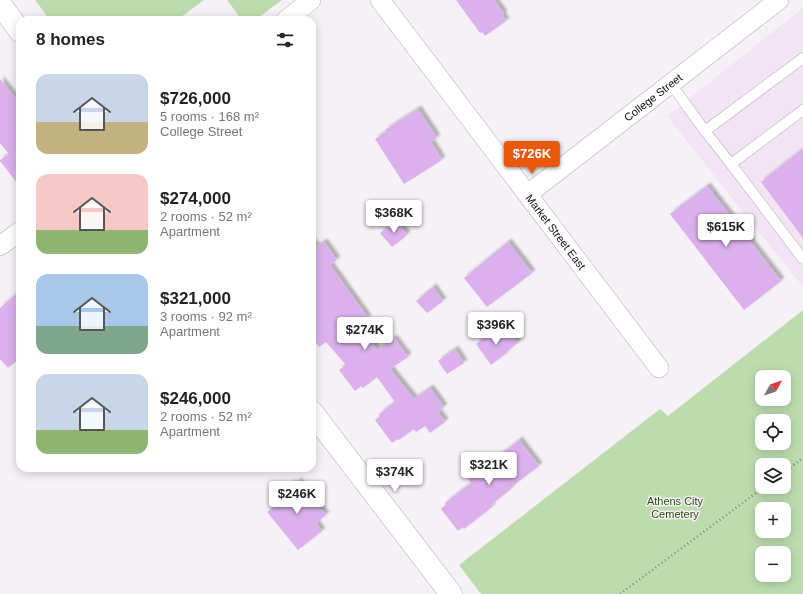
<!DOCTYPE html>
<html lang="en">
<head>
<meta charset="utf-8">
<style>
	body { margin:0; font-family:Arial,sans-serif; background:#f2f2f2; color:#222; height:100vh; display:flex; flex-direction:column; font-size:15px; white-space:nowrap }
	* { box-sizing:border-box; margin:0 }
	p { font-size:13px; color:#767676 }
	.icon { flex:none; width:22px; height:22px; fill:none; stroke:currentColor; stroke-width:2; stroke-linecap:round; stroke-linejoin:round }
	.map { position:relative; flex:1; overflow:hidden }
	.panel { position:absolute; left:16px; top:16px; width:300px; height:456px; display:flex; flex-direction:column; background:#fff; border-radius:12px; box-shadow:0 2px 10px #0003 }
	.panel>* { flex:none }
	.needle { width:26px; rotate:50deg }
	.tools { position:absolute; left:755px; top:370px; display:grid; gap:8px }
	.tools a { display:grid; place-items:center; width:36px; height:36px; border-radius:8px; background:#fff; box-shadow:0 2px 10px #0003; font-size:20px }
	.price { position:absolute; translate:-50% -34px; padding:0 9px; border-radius:4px; background:#fff; color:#222; font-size:13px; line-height:26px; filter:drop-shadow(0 1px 2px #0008) }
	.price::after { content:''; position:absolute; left:50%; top:24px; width:12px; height:9px; margin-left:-6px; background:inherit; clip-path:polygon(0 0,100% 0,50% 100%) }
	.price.current { background:#ea580c; color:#fff }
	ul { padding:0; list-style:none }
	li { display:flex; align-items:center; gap:12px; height:100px; padding:0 20px }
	li span { display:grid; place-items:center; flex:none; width:112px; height:80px; border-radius:12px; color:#555 }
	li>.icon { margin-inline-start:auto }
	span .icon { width:48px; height:48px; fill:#fffc; stroke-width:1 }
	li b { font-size:17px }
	h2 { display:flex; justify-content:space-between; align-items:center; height:48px; padding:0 20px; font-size:17px }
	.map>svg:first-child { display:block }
	.commercial { fill:#f2e3f5 }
	.green { fill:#bddcae; fill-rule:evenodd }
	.building { fill:#dbb0ed; filter:url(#shadow) }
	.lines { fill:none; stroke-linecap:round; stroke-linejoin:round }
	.service-casing { stroke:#b2afb4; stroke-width:11 }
	.minor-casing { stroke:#b2afb4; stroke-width:20 }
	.tertiary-casing { stroke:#b2afb4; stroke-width:23 }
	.path { stroke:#858386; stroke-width:2.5; stroke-dasharray:1 3; stroke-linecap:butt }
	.service { stroke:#fff; stroke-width:10 }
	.minor { stroke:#fff; stroke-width:19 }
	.tertiary { stroke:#fff; stroke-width:22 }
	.labels { text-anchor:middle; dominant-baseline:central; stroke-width:3; stroke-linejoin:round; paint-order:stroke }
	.street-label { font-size:11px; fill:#0d0c0e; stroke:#f5f1f6 }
	.park-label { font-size:11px; fill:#294f0f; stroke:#f5f1f6 }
</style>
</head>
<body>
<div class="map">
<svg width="803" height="594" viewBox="0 0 803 594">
	<defs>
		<filter id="shadow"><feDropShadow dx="3.5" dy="-3.5" stdDeviation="1" flood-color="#0004"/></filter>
	</defs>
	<rect width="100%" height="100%" fill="#f5f1f6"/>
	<!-- commercial -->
	<polygon class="commercial" points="803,8 803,287 667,116"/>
	<!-- green -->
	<g class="green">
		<polygon points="35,0 204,0 177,20 50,20"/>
		<polygon points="227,0 282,0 255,20 242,20"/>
		<path d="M803,310V594H481L459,565L660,409L668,416ZM762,377H784V399H762ZM762,421H784V443H762ZM762,465H784V487H762ZM762,509H784V531H762ZM762,553H784V575H762Z"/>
	</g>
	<!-- building -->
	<g class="building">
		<polygon points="456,0 494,0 504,14 502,15 506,21 485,36 482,32 480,33"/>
		<polygon points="0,79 20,104 20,187 0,161 0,160 9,154 0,143"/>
		<polygon points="418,109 437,138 431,142 442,160 404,184 375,139 386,132 385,130"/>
		<polygon points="803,149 803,238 761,182"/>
		<polygon points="707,186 781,281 744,310 670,214"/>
		<polygon points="396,221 407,235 392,247 380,233"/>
		<polygon points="312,241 316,247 324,242 337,260 330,265 368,318 359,324 377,350 394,338 408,357 390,369 414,399 430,388 444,407 438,412 445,422 430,433 425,426 416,432 414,429 399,440 398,439 392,443 375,420 380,416 379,414 395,402 377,377 363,388 361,386 355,391 339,370 346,365 326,342 319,347 312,337"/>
		<polygon points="508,242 532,273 487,307 464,278"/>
		<polygon points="433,287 443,301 427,313 416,301"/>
		<polygon points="20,291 20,358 8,368 0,359 0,308"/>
		<polygon points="492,331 498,339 509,331 518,343 507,351 508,352 491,365 476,344"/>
		<polygon points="455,349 464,363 447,374 438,361"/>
		<polygon points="519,440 539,466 510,488 511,489 491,505 492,507 464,529 463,527 458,531 441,509 446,504 445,503 471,483 468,479 499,456"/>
		<polygon points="298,481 326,515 316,523 322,531 298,550 267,512 282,500 278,495 292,483 294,485"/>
	</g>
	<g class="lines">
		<!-- service casing -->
		<g class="service-casing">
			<g id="service">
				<polyline points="671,84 705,131 803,58"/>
				<polyline points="705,131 731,164 803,110"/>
				<polyline points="731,164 803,259"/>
			</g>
		</g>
		<!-- minor casing -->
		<g class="minor-casing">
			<g id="minor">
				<path id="s1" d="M380,0L659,368"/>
				<polyline points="286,20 311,0"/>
				<path id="s2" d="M528,194L779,0"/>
				<polyline points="0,246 20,231"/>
			</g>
		</g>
		<!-- tertiary casing -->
		<g class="tertiary-casing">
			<g id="tertiary">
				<polyline points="0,4 20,31"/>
				<polyline points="312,412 451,594"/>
			</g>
		</g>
		<!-- path -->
		<g class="path">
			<polyline points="784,472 803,458"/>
			<polyline points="620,594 764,487"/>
		</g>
		<!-- service -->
		<use href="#service" class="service"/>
		<!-- minor -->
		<use href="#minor" class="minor"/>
		<!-- tertiary -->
		<use href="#tertiary" class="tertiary"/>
	</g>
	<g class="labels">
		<!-- street labels -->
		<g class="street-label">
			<text stroke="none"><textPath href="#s2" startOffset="158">College Street</textPath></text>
			<text stroke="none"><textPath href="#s1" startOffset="291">Market Street East</textPath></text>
		</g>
		<!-- park labels -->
		<g class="park-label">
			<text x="675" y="501">Athens City<tspan x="675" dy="13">Cemetery</tspan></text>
		</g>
	</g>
</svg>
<div class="tools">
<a><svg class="needle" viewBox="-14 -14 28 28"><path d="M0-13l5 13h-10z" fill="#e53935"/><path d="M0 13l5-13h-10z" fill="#767676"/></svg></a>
<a><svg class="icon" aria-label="locate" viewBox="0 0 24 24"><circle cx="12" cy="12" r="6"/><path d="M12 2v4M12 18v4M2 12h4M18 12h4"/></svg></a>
<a><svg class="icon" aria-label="layers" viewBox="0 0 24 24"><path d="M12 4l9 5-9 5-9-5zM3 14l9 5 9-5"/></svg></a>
<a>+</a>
<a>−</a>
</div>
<b class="price current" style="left:532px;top:175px">$726K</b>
<b class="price" style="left:394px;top:234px">$368K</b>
<b class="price" style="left:726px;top:248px">$615K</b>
<b class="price" style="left:496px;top:346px">$396K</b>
<b class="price" style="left:365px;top:351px">$274K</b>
<b class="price" style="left:489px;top:486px">$321K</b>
<b class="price" style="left:395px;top:493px">$374K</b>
<b class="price" style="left:297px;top:515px">$246K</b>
<section class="panel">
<h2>8 homes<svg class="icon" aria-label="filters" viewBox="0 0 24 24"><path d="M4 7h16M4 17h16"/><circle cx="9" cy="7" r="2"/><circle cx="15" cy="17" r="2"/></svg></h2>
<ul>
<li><span style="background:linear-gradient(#c9d6e8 60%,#c2b280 0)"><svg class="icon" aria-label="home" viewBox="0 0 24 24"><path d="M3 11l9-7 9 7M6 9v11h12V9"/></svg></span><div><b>$726,000</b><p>5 rooms · 168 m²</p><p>College Street</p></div></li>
<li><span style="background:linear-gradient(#f6c9c9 70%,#8fb573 0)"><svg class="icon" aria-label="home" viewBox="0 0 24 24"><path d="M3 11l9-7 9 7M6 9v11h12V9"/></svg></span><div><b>$274,000</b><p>2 rooms · 52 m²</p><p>Apartment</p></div></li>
<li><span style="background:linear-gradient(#a9c7e8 65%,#7fa58c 0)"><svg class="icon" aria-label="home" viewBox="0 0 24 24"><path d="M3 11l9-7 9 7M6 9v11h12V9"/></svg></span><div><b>$321,000</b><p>3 rooms · 92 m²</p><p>Apartment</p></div></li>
<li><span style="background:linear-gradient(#c9d6e8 70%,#8fb573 0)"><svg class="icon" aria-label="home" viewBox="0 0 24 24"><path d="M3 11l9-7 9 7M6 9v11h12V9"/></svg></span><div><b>$246,000</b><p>2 rooms · 52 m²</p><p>Apartment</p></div></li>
</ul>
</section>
</div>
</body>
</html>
